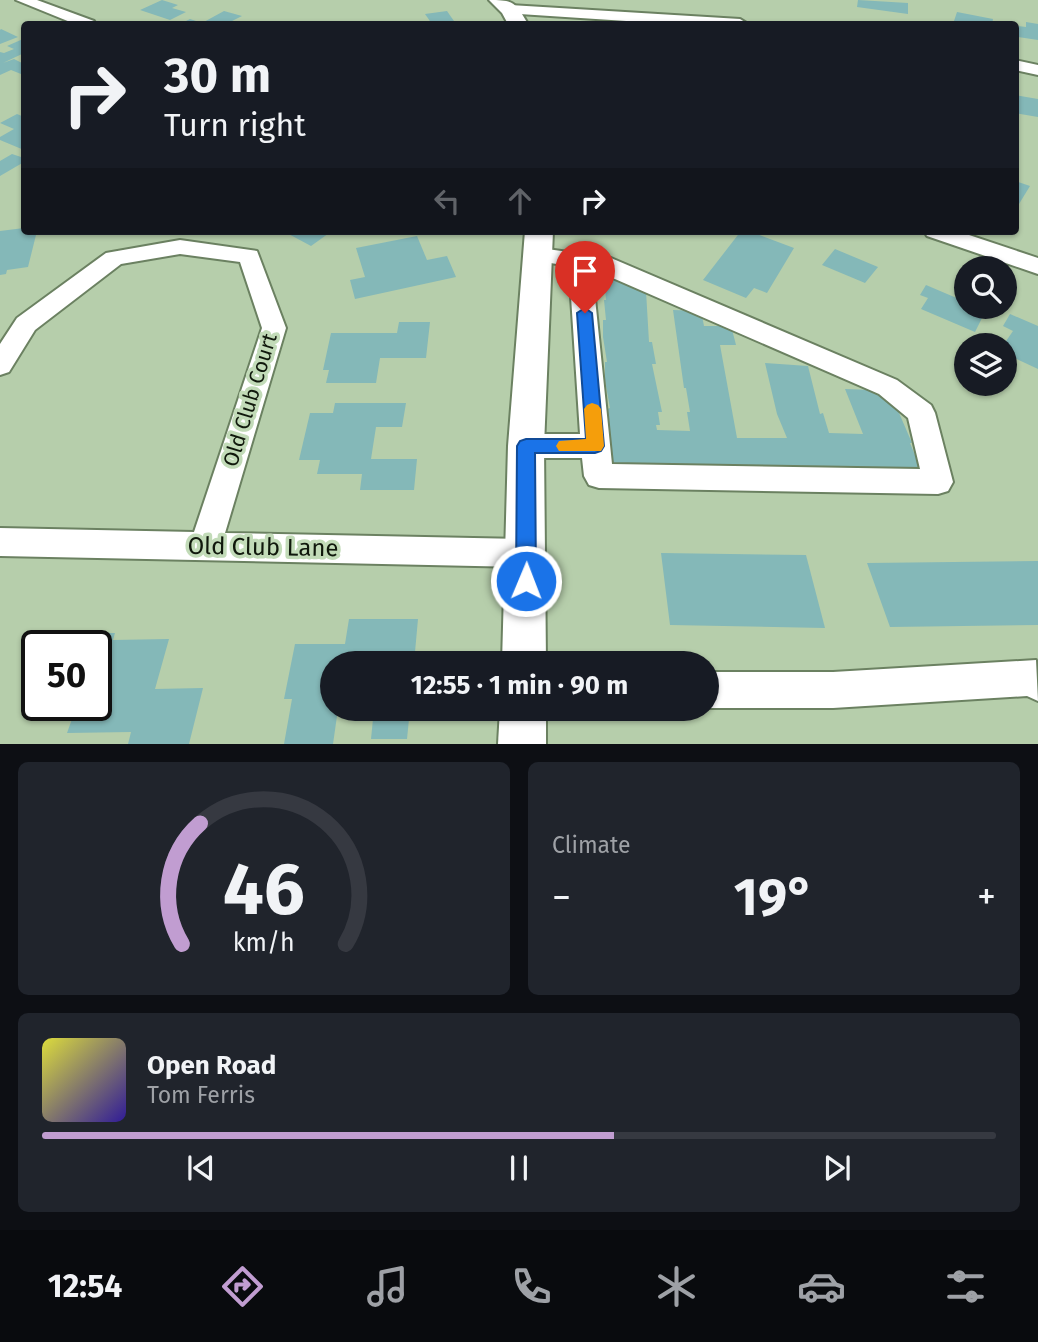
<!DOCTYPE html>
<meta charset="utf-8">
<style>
body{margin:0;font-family:"Fira Sans",sans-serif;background:#20242c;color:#f1f3f6;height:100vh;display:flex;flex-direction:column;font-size:26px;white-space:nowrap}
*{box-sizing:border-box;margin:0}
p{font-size:23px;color:#9ea1a6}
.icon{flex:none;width:38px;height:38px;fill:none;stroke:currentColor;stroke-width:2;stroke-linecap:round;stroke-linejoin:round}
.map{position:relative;height:744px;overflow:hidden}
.details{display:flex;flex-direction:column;gap:18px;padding:18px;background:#0d0f14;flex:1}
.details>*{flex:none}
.guide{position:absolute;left:21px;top:21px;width:998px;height:214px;border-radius:7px;box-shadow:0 2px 5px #0004;background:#171b24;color:#f1f3f6;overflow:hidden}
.controls{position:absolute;left:954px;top:256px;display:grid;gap:14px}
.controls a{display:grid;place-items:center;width:63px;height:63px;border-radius:50%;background:#171b24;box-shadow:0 2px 5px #0004;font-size:35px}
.speed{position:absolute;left:21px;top:630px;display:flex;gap:14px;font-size:35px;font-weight:700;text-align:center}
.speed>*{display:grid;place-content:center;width:91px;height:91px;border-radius:50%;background:#171b24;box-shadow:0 2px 5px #0004;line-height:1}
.speed .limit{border:4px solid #111;border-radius:10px;background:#fff;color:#111}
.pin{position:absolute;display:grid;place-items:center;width:60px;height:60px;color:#fff;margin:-72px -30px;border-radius:50% 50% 50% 0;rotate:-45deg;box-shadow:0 0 7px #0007}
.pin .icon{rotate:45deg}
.me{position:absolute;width:77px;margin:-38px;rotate:1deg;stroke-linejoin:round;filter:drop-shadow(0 0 5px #0008)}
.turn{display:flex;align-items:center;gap:24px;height:147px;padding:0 28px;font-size:32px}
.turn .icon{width:91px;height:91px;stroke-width:2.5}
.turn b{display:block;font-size:49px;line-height:60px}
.lanes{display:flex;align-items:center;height:66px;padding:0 28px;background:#0003;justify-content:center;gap:35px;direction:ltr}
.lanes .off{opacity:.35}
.big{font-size:52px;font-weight:700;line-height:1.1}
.details .card{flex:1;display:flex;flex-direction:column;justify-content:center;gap:10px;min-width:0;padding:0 24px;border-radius:10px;background:#20242c}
.details .dial{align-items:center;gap:0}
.dial svg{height:182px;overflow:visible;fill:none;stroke:#363941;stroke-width:7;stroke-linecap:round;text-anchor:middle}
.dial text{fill:#f1f3f6;stroke:none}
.song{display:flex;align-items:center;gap:21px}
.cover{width:84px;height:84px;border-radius:10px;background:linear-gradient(135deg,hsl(60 70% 55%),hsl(250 70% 35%))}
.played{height:7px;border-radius:4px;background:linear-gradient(90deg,#c19dd1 60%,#363941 60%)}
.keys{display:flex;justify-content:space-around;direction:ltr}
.heat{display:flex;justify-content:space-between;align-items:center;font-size:38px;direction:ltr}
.details .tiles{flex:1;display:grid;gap:18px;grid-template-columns:1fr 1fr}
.card:last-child{grid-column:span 2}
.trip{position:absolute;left:320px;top:651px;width:399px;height:70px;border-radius:35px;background:#171b24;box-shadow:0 2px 5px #0004;font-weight:700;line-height:70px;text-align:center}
.tabs{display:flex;height:112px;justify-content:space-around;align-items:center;background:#090b0e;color:#9ea1a6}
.tabs .icon{width:49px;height:49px}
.tabs .on{color:#c19dd1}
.tabs b{font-size:32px;color:#f1f3f6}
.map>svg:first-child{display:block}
</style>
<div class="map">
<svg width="1038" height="744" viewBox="0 0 1038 744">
<rect width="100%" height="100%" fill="#b6ceab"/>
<g fill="#84b8b8">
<path d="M162 0 178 5 172 8 186 12 170 20 140 10Z"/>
<path d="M858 0 908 3V14L857 7Z"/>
<path d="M224 11 242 16 226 24H180L190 19 202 23Z"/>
<path d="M447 11 456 24H432L425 14Z"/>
<path d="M957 12 993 19 992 24H953Z"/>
<path d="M1026 22 1038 24V40L1018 37V26L1026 27Z"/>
<path d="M0 30 1 29 18 37 0 44Z"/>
<path d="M23 39 24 53 3 63 14 59 24 64V73L21 74 11 70 0 75V52L4 53 14 49 7 46Z"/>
<path d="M1015 95 1038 99V117L1015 113Z"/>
<path d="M17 114 24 117V150L0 140V137L14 129 0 123Z"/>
<path d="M12 154 24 158V162L0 176V161Z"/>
<path d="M1015 181 1030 186 1019 204 1015 202Z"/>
<path d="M24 228V231H37L28 267 7 270 6 274 0 275V231Z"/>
<path d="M283 231H332L311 246Z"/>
<path d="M741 231H749L794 248 767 293 754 288 746 298 703 280Z"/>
<path d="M417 236 427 260 447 256 456 277 355 299 350 280 365 277 356 248Z"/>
<path d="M835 249 878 267 865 283 822 265Z"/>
<path d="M604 275 642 286 643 292 646 291 649 342H652L656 364H652L662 412H658L660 425H656L657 430 690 431 687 412H690L686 388H684L673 310 701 311 704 326H731L735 341 736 345H720L737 438H787L777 414 765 363 808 366 820 414 823 413 829 433 863 434 845 389 872 390 893 399 912 443H910L922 472 614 468 608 430 607 409 610 408 605 381V362H607L603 337V320H606L604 300H606Z"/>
<path d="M926 285 966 302V306L986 310 975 332 921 309 928 298 920 295Z"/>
<path d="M1010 314 1038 326V369L1004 353V344L1013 331 1003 326Z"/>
<path d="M399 322H430L426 358H380L376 383H326L329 370H323L331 333H397Z"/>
<path d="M335 403H406L402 427H376L371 459H417L414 490H360L362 474H317L320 460H299L310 413H333Z"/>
<path d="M661 553 806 555 825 628 670 625Z"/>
<path d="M1038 561V625L890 627 867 563Z"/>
<path d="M349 619H418L414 663H332V709H338L333 744H284L292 699H284L295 644H345Z"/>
<path d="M80 633H115L113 640 169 639 155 689 203 688 189 744H128L131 732 67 733 77 705H96V646H76Z"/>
<path d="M37 678V706H26Z"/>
<path d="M374 709H410L407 739H371Z"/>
</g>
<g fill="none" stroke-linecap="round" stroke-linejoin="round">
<g stroke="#6b8161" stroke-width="4">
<g id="minor">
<path d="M16 0H37L94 21 96 24H75Z"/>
<path d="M510 5 740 19 748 24H672L505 13 502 10Z"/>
<path d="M1015 60 1038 65V75L1015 70Z"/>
<path d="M924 231H957L1038 258V274L927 236Z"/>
<path d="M180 240 257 251 286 328 225 533 527 539 538 543 543 553 538 563 527 567 0 556V528L194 532 262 328 240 262 180 254 121 264 35 330 9 372 0 375V344L17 318 106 253Z"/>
<path d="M540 248 611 258 897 380 931 405 935 413 953 482 948 491 938 494 599 488 589 485 584 476 582 458H526L516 454 512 446 516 438 526 434H580L569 266 532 260 529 255 532 250ZM592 269 879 394 908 418 920 469 612 464Z"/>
<path d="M1036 660 1038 701 1027 696 833 708H707V672H833Z"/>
</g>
</g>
<g stroke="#6b8161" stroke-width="4">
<g id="major">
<path d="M489 0C514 0 515 2 528 24H508L502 13Z"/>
<path d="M525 231H553L544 446 546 663H502L508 446Z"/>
<path d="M500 709H546V744H498Z"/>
</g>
</g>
<use href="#minor" fill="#fff" fill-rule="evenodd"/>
<use href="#major" fill="#fff" fill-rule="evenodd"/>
</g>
<path fill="#1a73e8" stroke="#114b97" stroke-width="2" d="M585 308 592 313 604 446 601 451 595 453H535L536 581 533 587 526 590 519 587 516 581 517 446 520 441 526 439H586L577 313Z"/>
<path fill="#f59e0b" d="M592 403 598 405 601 409 604 446 601 451H559L556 446 559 441 586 439 584 409 587 405Z"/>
<g text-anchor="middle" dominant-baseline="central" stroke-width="7" stroke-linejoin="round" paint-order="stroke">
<g font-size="21" fill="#10180c" stroke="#c2dbb8">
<text transform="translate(250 400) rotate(-73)">Old Club Court</text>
</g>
<g font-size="24" fill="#10180c" stroke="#c2dbb8">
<text transform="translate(263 547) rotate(1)">Old Club Lane</text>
</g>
</g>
</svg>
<div class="controls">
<a><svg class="icon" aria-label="search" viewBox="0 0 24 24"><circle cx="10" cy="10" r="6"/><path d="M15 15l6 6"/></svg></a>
<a><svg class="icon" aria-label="layers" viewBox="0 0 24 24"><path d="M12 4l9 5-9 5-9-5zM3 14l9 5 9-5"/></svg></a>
</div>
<div class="speed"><div class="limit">50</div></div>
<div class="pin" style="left:585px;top:313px;background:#d93025"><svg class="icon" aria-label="arrive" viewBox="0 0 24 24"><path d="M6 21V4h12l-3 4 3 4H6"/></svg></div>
<svg class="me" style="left:526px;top:581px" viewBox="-20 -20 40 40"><circle r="17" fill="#1a73e8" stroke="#fff" stroke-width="3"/><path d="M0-11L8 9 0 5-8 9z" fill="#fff"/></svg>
<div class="trip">12:55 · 1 min · 90 m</div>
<div class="guide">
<div class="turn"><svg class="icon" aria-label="right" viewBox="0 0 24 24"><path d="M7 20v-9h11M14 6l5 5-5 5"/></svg><div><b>30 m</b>Turn right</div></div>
<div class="lanes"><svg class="icon off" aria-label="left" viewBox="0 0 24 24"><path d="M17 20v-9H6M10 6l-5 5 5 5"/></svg><svg class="icon off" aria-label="ahead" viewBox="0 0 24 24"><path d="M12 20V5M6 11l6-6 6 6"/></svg><svg class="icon" aria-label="right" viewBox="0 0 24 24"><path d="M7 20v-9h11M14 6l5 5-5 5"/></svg></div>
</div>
</div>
<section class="details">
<div class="tiles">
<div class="card dial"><svg viewBox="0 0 100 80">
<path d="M14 69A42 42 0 1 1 86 69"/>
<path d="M14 69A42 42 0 0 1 22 16" stroke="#c19dd1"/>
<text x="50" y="56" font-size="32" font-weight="700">46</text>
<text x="50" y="72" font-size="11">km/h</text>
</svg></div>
<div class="card"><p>Climate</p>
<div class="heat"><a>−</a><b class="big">19°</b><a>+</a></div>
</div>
<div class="card">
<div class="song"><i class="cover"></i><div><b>Open Road</b><p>Tom Ferris</p></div></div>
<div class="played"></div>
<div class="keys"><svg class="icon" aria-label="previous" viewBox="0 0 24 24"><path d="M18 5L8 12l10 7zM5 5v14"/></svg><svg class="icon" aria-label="pause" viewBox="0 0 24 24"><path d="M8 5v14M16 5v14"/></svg><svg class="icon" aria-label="next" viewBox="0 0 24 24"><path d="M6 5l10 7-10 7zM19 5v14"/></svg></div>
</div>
</div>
</section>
<nav class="tabs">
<b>12:54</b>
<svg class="icon on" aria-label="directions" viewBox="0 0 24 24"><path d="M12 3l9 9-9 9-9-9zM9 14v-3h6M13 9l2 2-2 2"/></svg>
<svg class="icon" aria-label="music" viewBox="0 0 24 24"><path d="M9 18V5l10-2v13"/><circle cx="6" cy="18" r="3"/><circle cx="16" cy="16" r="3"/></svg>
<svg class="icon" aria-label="phone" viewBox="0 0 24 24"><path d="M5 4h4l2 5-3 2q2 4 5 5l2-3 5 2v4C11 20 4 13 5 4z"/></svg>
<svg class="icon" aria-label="climate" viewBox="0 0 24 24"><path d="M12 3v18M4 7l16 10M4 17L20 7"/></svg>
<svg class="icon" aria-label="car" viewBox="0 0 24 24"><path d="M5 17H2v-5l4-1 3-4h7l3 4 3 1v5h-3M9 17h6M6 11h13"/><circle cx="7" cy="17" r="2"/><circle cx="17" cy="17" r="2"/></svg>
<svg class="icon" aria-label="filters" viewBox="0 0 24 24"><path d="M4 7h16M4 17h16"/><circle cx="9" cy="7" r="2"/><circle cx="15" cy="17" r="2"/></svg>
</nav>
